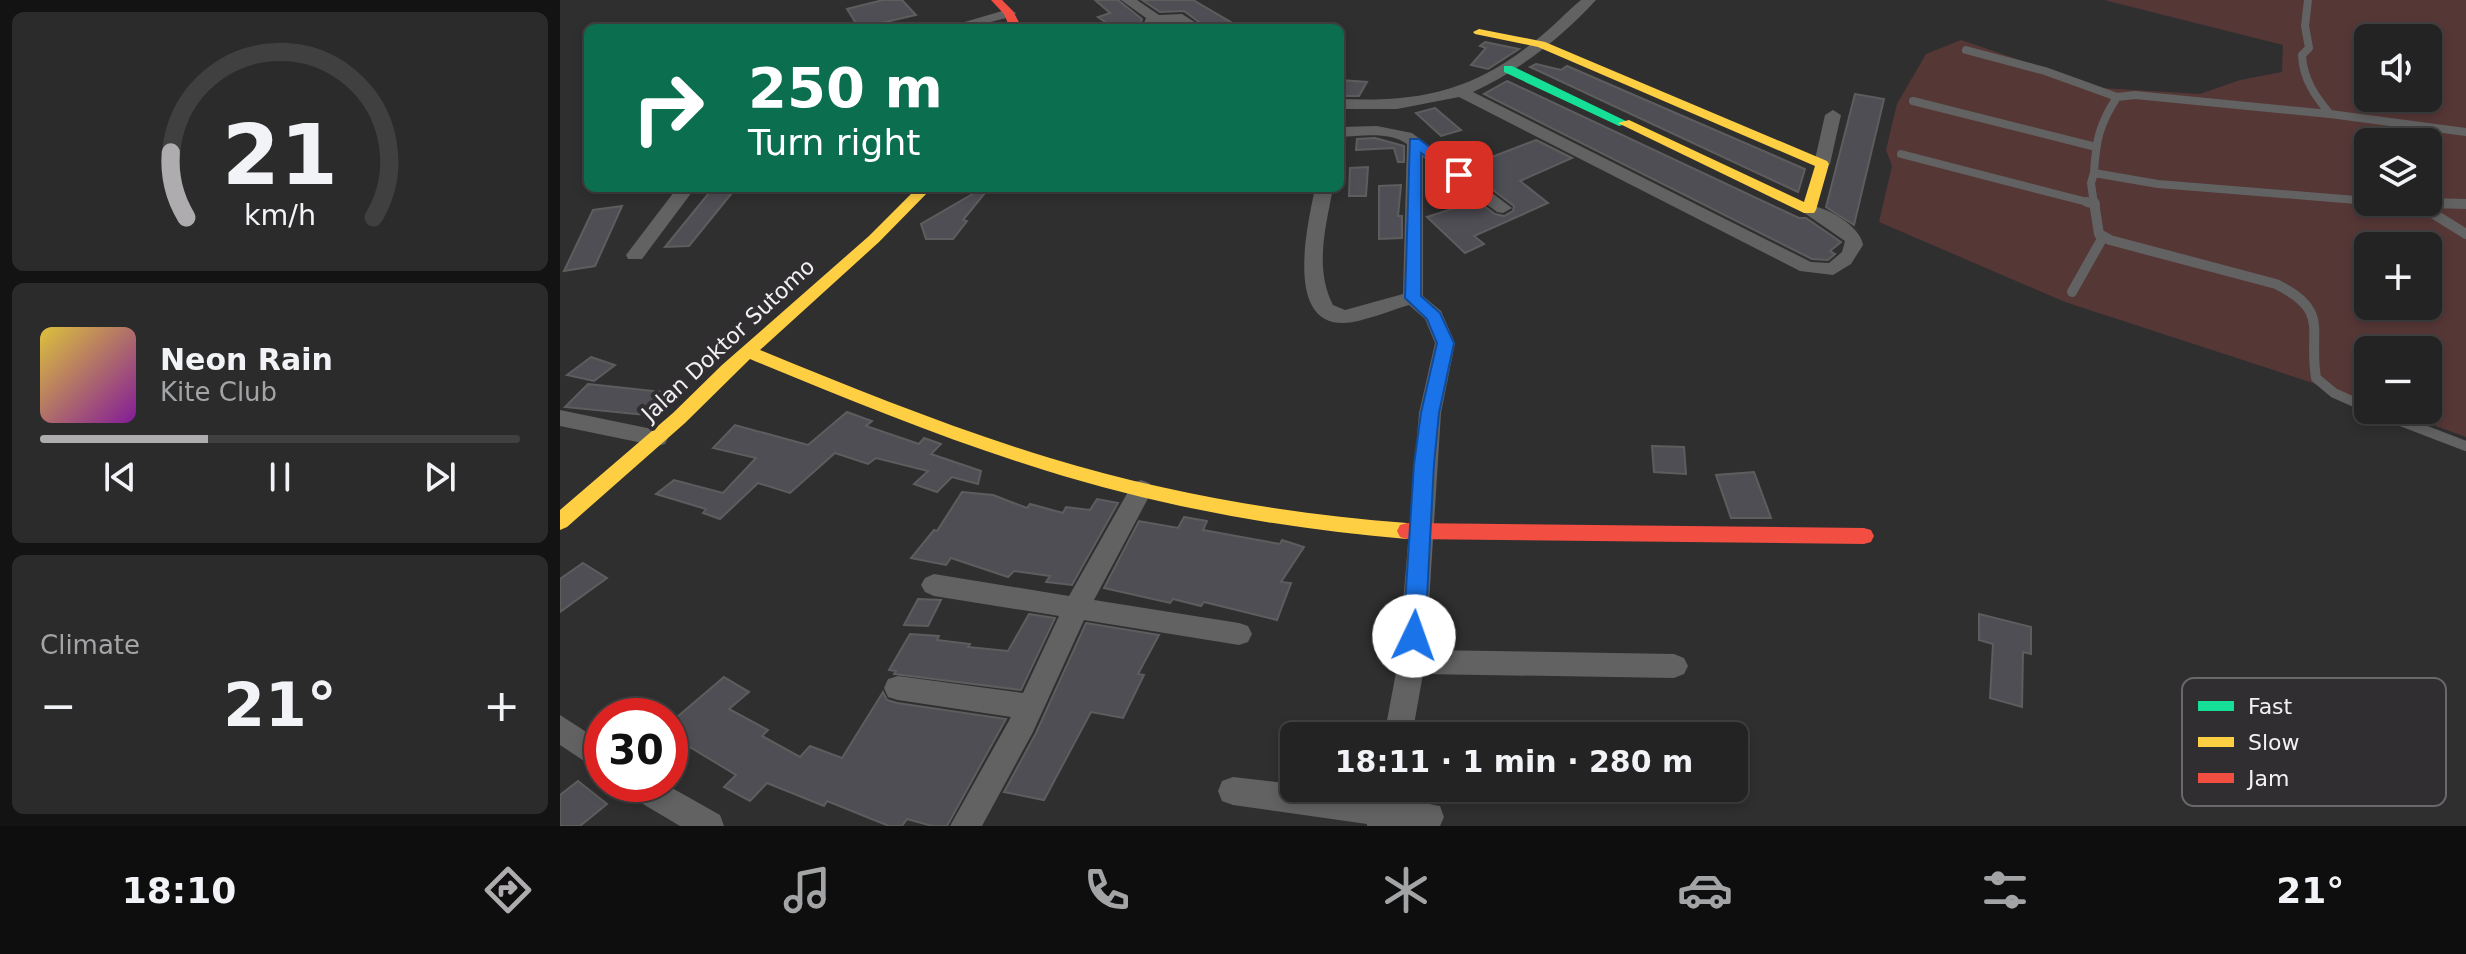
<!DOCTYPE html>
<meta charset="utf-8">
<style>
body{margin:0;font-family:"DejaVu Sans",sans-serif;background:#2c2b2c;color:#f1f3f6;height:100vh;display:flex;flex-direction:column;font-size:30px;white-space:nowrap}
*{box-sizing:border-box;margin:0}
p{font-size:26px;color:#a3a4a6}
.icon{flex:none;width:44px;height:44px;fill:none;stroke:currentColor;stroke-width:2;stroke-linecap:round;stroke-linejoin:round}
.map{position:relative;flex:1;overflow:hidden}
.drawer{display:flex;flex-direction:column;gap:12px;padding:12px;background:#141314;width:560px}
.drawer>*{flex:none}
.guide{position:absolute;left:24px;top:24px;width:760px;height:168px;border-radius:12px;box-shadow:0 4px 12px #0003,0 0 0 2px #414041;background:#0b6e4f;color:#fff;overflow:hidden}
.buttons{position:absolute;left:1794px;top:24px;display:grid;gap:16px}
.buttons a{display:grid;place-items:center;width:88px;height:88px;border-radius:12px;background:#242324;box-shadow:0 4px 12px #0003,0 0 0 2px #414041;font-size:40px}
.speed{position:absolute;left:24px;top:698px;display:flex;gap:16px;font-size:40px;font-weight:700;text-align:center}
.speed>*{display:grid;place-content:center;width:104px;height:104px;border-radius:50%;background:#242324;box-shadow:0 4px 12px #0003,0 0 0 2px #414041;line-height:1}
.speed .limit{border:12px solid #d22;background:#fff;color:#111}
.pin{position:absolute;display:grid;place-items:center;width:68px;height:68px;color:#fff;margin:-34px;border-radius:16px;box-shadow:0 4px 12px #0006}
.me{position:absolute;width:88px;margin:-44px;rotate:3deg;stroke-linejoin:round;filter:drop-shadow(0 0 6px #0008)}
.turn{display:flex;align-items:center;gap:28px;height:168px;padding:0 32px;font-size:36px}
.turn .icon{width:104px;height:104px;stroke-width:2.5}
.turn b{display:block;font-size:56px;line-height:68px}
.big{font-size:60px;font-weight:800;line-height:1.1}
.drawer .tile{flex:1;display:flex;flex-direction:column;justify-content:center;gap:12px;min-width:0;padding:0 28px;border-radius:12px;background:#2c2b2c}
.drawer .dial{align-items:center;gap:0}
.dial svg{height:208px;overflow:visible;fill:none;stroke:#414041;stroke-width:7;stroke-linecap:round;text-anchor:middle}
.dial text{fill:#f1f3f6;stroke:none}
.song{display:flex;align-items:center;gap:24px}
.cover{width:96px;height:96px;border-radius:12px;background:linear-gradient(135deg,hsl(50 70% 55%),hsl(290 70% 35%))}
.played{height:8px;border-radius:4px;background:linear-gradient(90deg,#aeacae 35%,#414041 35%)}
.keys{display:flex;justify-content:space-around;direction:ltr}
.heat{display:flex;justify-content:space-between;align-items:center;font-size:44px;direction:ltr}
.trip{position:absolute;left:720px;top:722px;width:468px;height:80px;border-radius:12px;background:#242324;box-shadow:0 4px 12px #0003,0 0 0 2px #414041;font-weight:800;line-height:80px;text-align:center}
.dock{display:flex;height:128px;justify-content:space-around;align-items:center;background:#0e0e0e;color:#a3a4a6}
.dock .icon{width:56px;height:56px}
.dock .selected{color:#aeacae}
.dock b{font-size:36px;color:#f1f3f6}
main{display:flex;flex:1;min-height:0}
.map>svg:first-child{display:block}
</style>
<main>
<section class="drawer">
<div class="tile dial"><svg viewBox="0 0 100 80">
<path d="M14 69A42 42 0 1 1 86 69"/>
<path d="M14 69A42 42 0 0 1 8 44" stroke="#aeacae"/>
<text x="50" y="56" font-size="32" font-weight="700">21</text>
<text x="50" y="72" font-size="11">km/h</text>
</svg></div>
<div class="tile">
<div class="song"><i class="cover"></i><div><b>Neon Rain</b><p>Kite Club</p></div></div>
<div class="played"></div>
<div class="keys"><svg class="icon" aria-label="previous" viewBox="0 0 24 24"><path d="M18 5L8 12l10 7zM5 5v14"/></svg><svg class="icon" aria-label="pause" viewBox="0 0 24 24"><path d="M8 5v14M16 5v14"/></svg><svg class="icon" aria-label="next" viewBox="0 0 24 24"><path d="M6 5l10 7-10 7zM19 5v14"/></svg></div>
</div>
<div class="tile"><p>Climate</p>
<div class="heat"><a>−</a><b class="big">21°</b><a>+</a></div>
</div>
</section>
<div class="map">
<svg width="1906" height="826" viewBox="0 0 1906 826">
<rect width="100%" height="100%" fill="#302f30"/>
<path fill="#553736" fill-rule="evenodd" d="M1544 0H1906V437L1832 410H1868V350H1808V401L1505 302 1319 222 1332 166 1326 150 1337 104 1366 54 1401 40 1542 88 1640 94 1680 80 1722 72 1723 45ZM1808 38H1868V98H1808ZM1808 142H1868V202H1808ZM1808 246H1868V306H1808Z"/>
<g fill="#4f4e55" stroke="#5d5d5e" stroke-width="2">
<path d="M323 0H342L356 15 299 28 287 9Z"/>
<path d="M535 0H558L582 19 579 28H554L538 17 550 13Z"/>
<path d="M582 0H633L681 28H647L624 11 600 12Z"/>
<path d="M925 42 959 49 928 69 911 65 926 48 920 46Z"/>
<path d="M976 64 1001 70 1007 66 1245 169 1238 192 970 67Z"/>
<path d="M780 80 807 82 799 96H780Z"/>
<path d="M947 81 1239 218H1246L1281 242 1270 251 1275 254 1268 260 1252 259 924 94Z"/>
<path d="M1295 94 1324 99 1294 225 1266 207Z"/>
<path d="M875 108 901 130 881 136 856 113Z"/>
<path d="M815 138 844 146V162H838L834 148 796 150 797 139Z"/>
<path d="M976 140 1012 158 960 181 988 203 914 236 924 244 905 253 867 217 901 206 879 188 893 183 935 214 944 216 953 211 954 206 913 175 923 172 913 164Z"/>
<path d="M808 167 806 196H789L790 168Z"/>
<path d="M841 185 838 216H842V238L819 239V186Z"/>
<path d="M153 188H176L129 246 105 247Z"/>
<path d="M423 188H429L403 220 407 221 393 239H366L361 224Z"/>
<path d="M62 206 35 266 4 271 33 210Z"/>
<path d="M31 357 55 365 34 381 7 375Z"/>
<path d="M28 384 121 394 96 416 5 407Z"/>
<path d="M287 412 312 421 306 426 359 444 364 438 381 444 371 454 421 471 418 484 392 477 377 492 354 484 368 471 316 458 308 464 275 453 230 493 198 483 160 519 143 513 146 509 96 494 114 480 163 493 196 458 153 448 175 425 248 445Z"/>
<path d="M1092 446 1124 447 1126 474 1094 472Z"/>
<path d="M1194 472 1211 518H1171L1156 475Z"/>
<path d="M402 492 433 495 467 508 470 504 503 513 506 507 530 510 537 499 558 503 512 585 486 582 490 576 454 571 448 577 391 558 386 565 351 558 374 530 377 531Z"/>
<path d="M624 517 647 521 643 530 720 544 722 540 744 547 721 582 731 583 717 620 644 602 641 606 613 599 610 603 544 588 579 521 618 528Z"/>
<path d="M23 563 47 578 0 612V579Z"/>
<path d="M358 599 381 600 368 626 344 625Z"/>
<path d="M469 614 495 618 461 690 334 674 336 671 329 670 350 634 379 636 377 640 410 644 408 647 448 651Z"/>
<path d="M1419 614 1471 627V654L1463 652 1462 707 1430 698 1433 644 1419 640Z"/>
<path d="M526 623 599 635 578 674 584 675 563 718 531 712 484 800 444 792 476 733Z"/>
<path d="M164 677 189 692 169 709 208 730 202 736 240 757 250 746 282 758 323 692 327 700 337 703 446 719 387 826H372L347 819 342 826H329L267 801 264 806 207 783 190 801 164 787 176 775 110 735V723Z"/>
<path d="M18 781 47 804 20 826H0V795Z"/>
</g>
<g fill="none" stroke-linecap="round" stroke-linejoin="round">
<g stroke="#626262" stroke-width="8">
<path d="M1748 0 1745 26 1749 48 1742 55C1743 79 1755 96 1770 114L1906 132"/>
<path d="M1406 50 1485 71 1557 97"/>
<path d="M1353 101 1536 147"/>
<path d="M1770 114 1575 95 1557 97C1539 125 1536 140 1534 173L1598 184 1808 201"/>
<path d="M1341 154 1535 204"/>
<path d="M1534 173 1531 183 1534 204"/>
<path d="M1838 202 1905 204"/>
</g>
<g stroke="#626262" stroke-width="10">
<path d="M1527 202 1535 204"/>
<path d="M1534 202 1539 234 1550 240 1716 284C1771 311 1748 329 1756 378L1774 393 1808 408"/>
<path d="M1838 202 1906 204"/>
<path d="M1856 203 1906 234"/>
<path d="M1512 292 1543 237"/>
<path d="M1812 410 1906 446"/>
</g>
<g fill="#626262" fill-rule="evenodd">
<path d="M561 0H577L599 15 622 14 644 28C627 28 615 21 598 24L596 28H582L586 18Z"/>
<path d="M1021 0H1036C1001 38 960 70 913 92L1251 262 1269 263 1282 252 1285 241 1240 210 1243 206C1261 202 1301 226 1303 245L1291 264 1273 275 1240 271 899 97 837 109H780V99C860 102 911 92 975 41 991 29 1005 13 1021 0Z"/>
<path d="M449 9 456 13 454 16 407 28H384Z"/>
<path d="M243 23 251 28H237Z"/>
<path d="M1273 110 1281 115 1270 164 1262 169 1254 164 1265 115Z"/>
<path d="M817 126 852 133 952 208 943 213 937 212 863 157V296L881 311 895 343 881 413 866 650 1114 654 1124 658 1128 666 1124 674 1114 678 863 674 852 736H824L838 662 859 413 875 343 865 319 849 305C831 310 801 323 783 323 723 323 749 220 755 188H773C766 226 754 268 773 305L785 310 843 294 847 144C830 131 800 136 780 137V127Z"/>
<path d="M117 188H135L82 259H68L66 255Z"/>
<path d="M0 410 97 430 105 432 108 438 105 444 97 446 0 426Z"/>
<path d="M581 480 589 483 593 489 534 600 679 623 688 626 692 634 688 642 679 645 524 620 473 732 422 826H390L451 717 338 700 328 697 324 688 328 679 338 676 463 693 499 616 374 596 365 592 361 585 365 578 374 574 509 596 573 483Z"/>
<path d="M0 715 42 742V773L0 745Z"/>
<path d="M673 777 734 784V788L813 795 814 788H844L842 799 880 806 884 817 880 826H807V824L673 805 662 801 658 791 662 781Z"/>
<path d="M62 784H105L160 815 164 826H120L66 794Z"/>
</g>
<path fill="#16e098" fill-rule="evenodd" d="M944 66H952L1070 123 1059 126 944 72Z"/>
<g fill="#ffcf43" fill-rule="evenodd">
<path d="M919 29 985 42 1267 161 1269 164 1256 210 1254 213H1244L1058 123 1069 120 1244 202 1255 166 978 47 915 34 913 32Z"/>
<path d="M357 188H372L319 242 200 350C295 389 391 428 490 458 606 493 726 514 847 523L854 525 857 531 854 537 847 539C724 529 603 507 484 470 384 439 287 399 190 359L125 423 7 527 0 530V510L113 413 162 365 309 236Z"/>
</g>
<g fill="#f24e42" fill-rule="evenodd">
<path d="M431 0H442L453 11 462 28H450L444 14Z"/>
<path d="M847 523 1304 528 1311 530 1314 536 1311 542 1304 544 847 539 840 537 837 531 840 525Z"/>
</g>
</g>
<path fill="#1a73e8" stroke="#114b97" stroke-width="2" d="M850 139H859L906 175 894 178 861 153V296L880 313 894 343 879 413 874 464 865 636 862 643 854 645 846 643 843 636 854 464 861 413 877 343 867 319 845 298Z"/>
<g text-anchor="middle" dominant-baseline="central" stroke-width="8" stroke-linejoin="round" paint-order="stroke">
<g font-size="22" fill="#f2f0f2" stroke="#302e31">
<text transform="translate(168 340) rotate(-43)">Jalan Doktor Sutomo</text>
</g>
</g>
<rect x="1622" y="678" width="264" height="128" rx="12" fill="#302e31" stroke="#6a686b" stroke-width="2"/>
<rect x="1638" y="701" width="36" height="10" fill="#16e098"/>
<rect x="1638" y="737" width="36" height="10" fill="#ffcf43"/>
<rect x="1638" y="773" width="36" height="10" fill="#f24e42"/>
<g font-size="22" fill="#f2f0f2">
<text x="1688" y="714">Fast</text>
<text x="1688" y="750">Slow</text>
<text x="1688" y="786">Jam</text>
</g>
</svg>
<div class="buttons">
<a><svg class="icon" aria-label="sound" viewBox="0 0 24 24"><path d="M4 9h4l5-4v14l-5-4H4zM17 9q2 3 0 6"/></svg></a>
<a><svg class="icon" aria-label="layers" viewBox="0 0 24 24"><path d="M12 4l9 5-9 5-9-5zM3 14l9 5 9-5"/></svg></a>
<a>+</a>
<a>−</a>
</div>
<div class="speed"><div class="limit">30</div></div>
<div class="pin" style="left:899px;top:175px;background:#d93025"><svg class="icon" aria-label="arrive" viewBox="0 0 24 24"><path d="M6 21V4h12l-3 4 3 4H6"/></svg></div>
<svg class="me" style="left:854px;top:636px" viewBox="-20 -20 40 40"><circle r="19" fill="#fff"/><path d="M0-13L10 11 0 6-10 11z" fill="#1a73e8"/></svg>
<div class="trip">18:11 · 1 min · 280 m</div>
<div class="guide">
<div class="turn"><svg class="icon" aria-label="right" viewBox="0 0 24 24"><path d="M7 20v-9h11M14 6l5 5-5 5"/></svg><div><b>250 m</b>Turn right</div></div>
</div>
</div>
</main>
<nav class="dock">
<b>18:10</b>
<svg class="icon selected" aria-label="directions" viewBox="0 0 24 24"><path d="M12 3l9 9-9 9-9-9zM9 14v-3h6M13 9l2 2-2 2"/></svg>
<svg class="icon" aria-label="music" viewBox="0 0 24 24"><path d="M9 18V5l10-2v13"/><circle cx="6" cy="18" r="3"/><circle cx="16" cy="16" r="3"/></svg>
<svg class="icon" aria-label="phone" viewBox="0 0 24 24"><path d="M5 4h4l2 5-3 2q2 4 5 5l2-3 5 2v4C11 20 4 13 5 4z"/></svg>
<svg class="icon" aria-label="climate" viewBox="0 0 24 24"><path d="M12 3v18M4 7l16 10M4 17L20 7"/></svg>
<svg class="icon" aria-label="car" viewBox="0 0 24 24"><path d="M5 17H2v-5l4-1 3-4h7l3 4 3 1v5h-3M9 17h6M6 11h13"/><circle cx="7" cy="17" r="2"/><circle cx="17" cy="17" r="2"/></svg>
<svg class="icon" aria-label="filters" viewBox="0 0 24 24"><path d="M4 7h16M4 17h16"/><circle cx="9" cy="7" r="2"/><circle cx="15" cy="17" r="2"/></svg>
<b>21°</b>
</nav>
